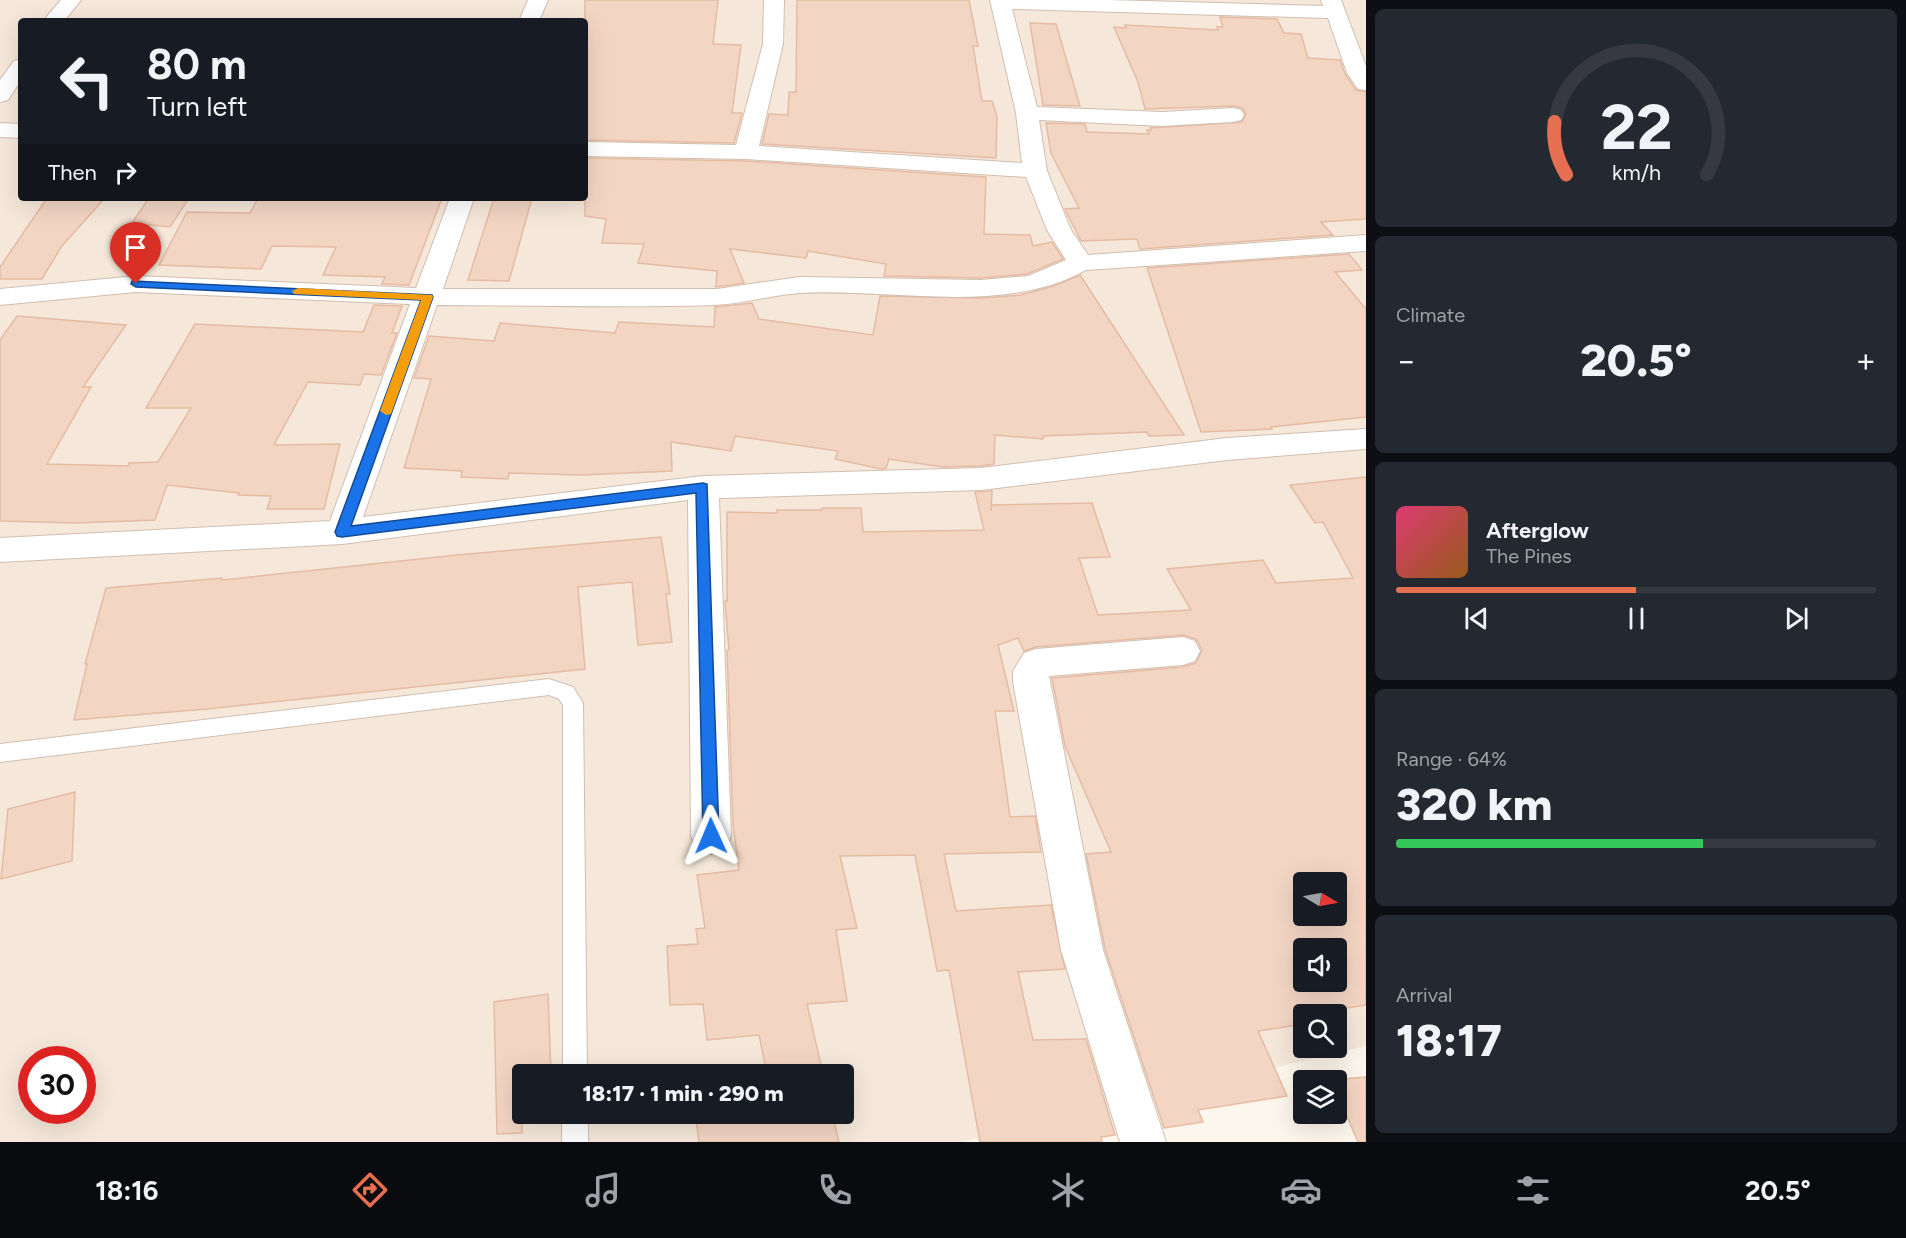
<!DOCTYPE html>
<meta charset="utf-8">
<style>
body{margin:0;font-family:Figtree,sans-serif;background:#242831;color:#f1f3f6;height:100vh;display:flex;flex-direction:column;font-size:22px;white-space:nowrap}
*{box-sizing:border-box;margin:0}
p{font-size:20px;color:#9ea1a6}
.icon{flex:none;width:33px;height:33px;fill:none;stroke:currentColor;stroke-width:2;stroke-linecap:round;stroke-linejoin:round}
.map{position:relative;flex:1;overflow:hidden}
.details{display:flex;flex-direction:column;gap:9px;padding:9px;background:#0d0f14;width:540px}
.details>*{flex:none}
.banner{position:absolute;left:18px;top:18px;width:570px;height:183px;border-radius:6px;box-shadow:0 6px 24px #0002;background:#171b24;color:#f1f3f6;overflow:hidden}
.needle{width:39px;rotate:100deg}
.tools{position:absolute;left:1293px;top:872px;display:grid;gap:12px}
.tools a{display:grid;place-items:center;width:54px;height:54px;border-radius:6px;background:#171b24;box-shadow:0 6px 24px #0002;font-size:30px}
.speed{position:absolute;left:18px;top:1046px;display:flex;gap:12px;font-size:30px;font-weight:700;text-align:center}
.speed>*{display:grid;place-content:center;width:78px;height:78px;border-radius:50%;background:#171b24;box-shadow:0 6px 24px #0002;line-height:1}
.speed .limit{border:9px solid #d22;background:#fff;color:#111}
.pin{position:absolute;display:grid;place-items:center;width:51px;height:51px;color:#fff;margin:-62px -26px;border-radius:50% 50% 50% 0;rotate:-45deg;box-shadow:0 0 6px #0007}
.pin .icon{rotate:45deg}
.me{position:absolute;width:66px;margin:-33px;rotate:359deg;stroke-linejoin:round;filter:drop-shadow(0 0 4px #0008)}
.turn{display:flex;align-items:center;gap:21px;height:126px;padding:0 30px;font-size:27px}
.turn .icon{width:78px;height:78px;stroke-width:2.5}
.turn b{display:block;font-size:42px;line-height:51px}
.then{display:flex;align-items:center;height:57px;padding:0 30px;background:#0003;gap:12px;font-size:22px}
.big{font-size:45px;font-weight:800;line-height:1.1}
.details .tile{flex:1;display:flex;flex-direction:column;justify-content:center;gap:9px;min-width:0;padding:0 21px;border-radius:9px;background:#242831}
.details .dial{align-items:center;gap:0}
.dial svg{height:156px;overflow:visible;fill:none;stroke:#363941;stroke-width:7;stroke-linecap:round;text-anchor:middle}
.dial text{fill:#f1f3f6;stroke:none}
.song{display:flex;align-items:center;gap:18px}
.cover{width:72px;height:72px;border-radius:9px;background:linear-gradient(135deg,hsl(340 70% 55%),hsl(30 70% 35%))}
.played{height:6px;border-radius:3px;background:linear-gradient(90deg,#e76f51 50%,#363941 50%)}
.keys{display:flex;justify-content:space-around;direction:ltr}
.heat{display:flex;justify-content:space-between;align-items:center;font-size:33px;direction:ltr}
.charge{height:9px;border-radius:4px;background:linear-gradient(90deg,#34c759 64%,#363941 0)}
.trip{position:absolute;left:512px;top:1064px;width:342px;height:60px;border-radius:6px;background:#171b24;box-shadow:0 6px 24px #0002;font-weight:800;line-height:60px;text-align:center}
.tabs{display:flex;height:96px;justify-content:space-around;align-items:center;background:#090b0e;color:#9ea1a6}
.tabs .icon{width:42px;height:42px}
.tabs .current{color:#e76f51}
.tabs b{font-size:27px;color:#f1f3f6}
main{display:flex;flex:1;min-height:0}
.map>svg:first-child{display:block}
</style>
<main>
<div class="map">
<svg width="1366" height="1142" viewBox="0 0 1366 1142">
<rect width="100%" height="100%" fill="#fdf6ec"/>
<path fill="#f5e8da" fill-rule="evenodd" d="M0 0H1366V1046L961 1142H0ZM21 21H585V198H21ZM1304 882H1336V915H1304ZM1304 948H1336V981H1304ZM1304 1014H1336V1047H1304ZM32 1059H82V1110H32ZM522 1074H843V1113H522Z"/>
<g fill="#f3d5c3" stroke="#e6bba3" stroke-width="1.5" fill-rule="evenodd">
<path d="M585 0H718L713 44 741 45 732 113H742L734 143 585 140Z"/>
<path d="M797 0H969L978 46H973L982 101H992L997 116 996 158 762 144 769 114 788 115 789 92H796Z"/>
<path d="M1220 17 1277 19 1284 33 1301 34 1308 58 1340 60 1345 74 1356 90 1366 92V219L1321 222 1333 235 1140 249 1137 239 1081 241 1065 209 1079 208 1051 153 1046 123 1085 124 1087 132 1149 134 1147 130H1151L1150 128 1242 122 1246 114 1242 108 1234 106 1145 109 1138 82 1114 27 1126 28 1125 25 1218 30 1217 27H1223Z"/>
<path d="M1030 23 1056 24 1080 106 1043 105Z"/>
<path d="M585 158 746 161 986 177 984 234 1030 235 1033 246 1052 242 1063 259 1027 274 981 278 884 276 886 264 808 251 806 258 730 249 744 283 716 287 717 271 638 263 644 244 602 243 606 219 585 216Z"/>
<path d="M47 198H105L61 247 42 279H0V267Z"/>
<path d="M149 198H189L170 227 132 223Z"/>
<path d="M258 198H442L409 285 382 284 385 277 323 275 336 247 272 246 261 269 159 265 187 212 250 213Z"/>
<path d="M494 198H532L509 281 468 280Z"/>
<path d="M1349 254 1362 270 1335 272 1366 309V417L1271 427 1272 429 1201 432 1147 268Z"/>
<path d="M1080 275 1184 435 1149 436 1147 432 1043 436V439L995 435 994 464 981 466 943 467 889 459 886 468 881 469 835 459 838 451 735 436 731 451 671 442 672 471 582 475 509 473 508 479 461 477 462 471 404 468 431 379 414 378 429 336 494 341 500 323 615 333 619 322 714 327 715 307 752 303 759 319 873 335 880 296 983 298 1020 295 1054 286Z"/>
<path d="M374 305 402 306 392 333H397L381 375 364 374 360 385 308 382 274 445 340 444 324 509H267L271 496 238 495 239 493 167 485 155 520 76 523 0 521V340L17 316 126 325 83 387H91L47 464 128 466 129 463 158 462 191 408H146L195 324 363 332Z"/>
<path d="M1366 477V1005L1328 1011 1329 1014H1304V1024L1258 1031 1287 1096 1198 1110 1203 1122 1164 1128 1105 949 1086 854 1111 852 1065 746 1052 678 1183 667 1196 663 1202 650 1196 639 1184 635 1036 647 1024 651 1018 638 998 645 1014 711H995L1010 817 1035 816 1041 852 944 854 956 911 1051 905 1065 969 1018 972 1033 1040 1086 1039 1115 1135 1101 1137 1102 1142H980L949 970 937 971 915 855 840 856 857 928 836 930 847 1001 807 1004 823 1074H767L759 1035 707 1040 703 1004 670 1005 667 946 698 944 696 929 705 928 697 875 739 870 733 824 727 650H729L725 601H727V512L777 513V510H822V508H861L863 532 984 530 975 492 992 491 991 511 992 505 1092 503 1110 557 1079 558 1098 615 1191 610 1167 569 1263 560 1276 583 1353 578 1323 522 1315 523 1290 485ZM1304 882H1336V915H1304ZM1304 948H1336V981H1304Z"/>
<path d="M661 537 670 594H666L672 642 638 645 632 582 578 587 585 669 207 709 74 720 87 664H85L106 588 222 578V580L457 555Z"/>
<path d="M75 792 72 861 1 879 8 809Z"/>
<path d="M548 994 551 1074H522V1133L497 1134 494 1002Z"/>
<path d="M1366 1077V1142H1358L1336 1091V1080H1332Z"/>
<path d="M695 1113H832L839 1142H699Z"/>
</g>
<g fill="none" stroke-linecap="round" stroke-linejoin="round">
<g stroke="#d1beb0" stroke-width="2">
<g id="service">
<path d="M549 679 573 687 583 703 587 1074H563V705L559 699 549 695 0 762V744Z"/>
<rect x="562" y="1113" width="26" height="29"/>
</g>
</g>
<g stroke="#d1beb0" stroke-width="2">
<g id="minor">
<path d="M61 0H81L64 21H43Z"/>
<path d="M528 0H548L539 21H519Z"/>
<path d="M764 0H784L783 44 759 146 1022 163 1016 113 990 0H1108L1323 6 1321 0H1341L1366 66V90L1358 89 1347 73 1328 18 1012 9 1037 107 1162 112 1233 108 1241 110 1244 115 1241 120 1233 122 1162 126 1039 120 1047 171 1071 230 1088 255 1366 235V251L1086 270C1004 316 890 288 800 293 771 295 743 304 714 305 622 308 529 305 437 305L363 517 703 476 981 468 1227 438 1366 429V449L1227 460 981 490 719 498 731 836 725 849 711 854 697 849 691 836 688 500 342 544 0 562V538L330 521 410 304 136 292 0 305V289L136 276 416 288 450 198H474L443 289H717L799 277 981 280 1028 276 1066 260 1047 230 1026 177 746 159 585 156V142L736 145 763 44Z"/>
<path d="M21 59V80L8 100 0 102V80L14 61Z"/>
<path d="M0 123 21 124V138L0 137Z"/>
<path d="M1183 637 1195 641 1200 651 1195 661 1183 665 1049 676 1103 950 1166 1142H1120L1061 950 1013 682V671L1024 653 1036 649Z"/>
</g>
</g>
<use href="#service" fill="#fff" fill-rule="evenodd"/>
<use href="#minor" fill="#fff" fill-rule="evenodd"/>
</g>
<path fill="#1a73e8" stroke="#114b97" stroke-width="1.5" d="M132 281 432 295 433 297 351 526 703 483 707 484 719 836 717 841 711 843 705 841 703 836 696 493 342 537 337 536 335 532 421 300 136 287 131 284Z"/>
<path fill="#f59e0b" d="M298 288 432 295 433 297 391 414 386 415 380 411 421 300 294 294 292 291Z"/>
</svg>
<div class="tools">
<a><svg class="needle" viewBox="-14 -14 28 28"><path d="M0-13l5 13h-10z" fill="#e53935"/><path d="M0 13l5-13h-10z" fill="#9ea1a6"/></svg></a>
<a><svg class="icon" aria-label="sound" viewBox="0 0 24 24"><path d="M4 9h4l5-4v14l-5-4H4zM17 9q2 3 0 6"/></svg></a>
<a><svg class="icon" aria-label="search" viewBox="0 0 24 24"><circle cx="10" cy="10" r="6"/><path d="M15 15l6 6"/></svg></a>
<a><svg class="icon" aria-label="layers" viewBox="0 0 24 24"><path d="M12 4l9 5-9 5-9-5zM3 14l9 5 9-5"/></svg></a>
</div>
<div class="speed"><div class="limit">30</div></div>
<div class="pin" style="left:136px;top:284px;background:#d93025"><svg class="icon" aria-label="arrive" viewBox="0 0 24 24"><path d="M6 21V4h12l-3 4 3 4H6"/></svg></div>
<svg class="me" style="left:711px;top:836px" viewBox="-20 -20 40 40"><path d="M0-17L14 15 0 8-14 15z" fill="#1a73e8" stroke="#fff" stroke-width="4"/></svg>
<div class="trip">18:17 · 1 min · 290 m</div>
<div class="banner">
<div class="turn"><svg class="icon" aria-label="left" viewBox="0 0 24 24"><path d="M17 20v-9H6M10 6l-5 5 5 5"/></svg><div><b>80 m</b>Turn left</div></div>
<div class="then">Then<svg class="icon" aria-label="right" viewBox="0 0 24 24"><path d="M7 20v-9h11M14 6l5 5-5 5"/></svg></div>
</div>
</div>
<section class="details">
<div class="tile dial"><svg viewBox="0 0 100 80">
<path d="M14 69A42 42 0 1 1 86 69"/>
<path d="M14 69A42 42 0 0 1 8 42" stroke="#e76f51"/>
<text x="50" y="56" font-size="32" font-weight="700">22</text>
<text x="50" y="72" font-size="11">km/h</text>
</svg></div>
<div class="tile"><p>Climate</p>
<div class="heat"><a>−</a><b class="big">20.5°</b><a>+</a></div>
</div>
<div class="tile">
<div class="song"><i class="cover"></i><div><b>Afterglow</b><p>The Pines</p></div></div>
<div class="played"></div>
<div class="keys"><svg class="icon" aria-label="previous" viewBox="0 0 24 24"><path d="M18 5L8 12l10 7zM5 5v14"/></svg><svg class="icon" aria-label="pause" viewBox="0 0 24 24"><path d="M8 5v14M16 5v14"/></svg><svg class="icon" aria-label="next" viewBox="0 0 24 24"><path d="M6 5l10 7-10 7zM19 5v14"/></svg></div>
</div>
<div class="tile"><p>Range · 64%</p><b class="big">320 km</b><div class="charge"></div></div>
<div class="tile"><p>Arrival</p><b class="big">18:17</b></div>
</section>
</main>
<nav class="tabs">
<b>18:16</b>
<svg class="icon current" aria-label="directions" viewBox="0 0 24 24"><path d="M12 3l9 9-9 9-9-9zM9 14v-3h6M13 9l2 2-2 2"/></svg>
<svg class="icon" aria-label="music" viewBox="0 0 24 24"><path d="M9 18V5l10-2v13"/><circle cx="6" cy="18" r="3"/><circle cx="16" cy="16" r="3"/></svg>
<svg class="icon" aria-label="phone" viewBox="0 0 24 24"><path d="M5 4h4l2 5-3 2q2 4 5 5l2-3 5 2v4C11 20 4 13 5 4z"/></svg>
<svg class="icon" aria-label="climate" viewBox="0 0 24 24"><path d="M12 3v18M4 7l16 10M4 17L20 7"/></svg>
<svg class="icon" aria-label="car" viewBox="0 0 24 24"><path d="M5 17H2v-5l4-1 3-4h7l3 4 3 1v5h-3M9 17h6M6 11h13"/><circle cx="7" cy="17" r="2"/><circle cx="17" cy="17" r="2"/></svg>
<svg class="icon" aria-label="filters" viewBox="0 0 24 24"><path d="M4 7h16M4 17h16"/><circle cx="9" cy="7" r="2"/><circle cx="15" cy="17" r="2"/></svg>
<b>20.5°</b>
</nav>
